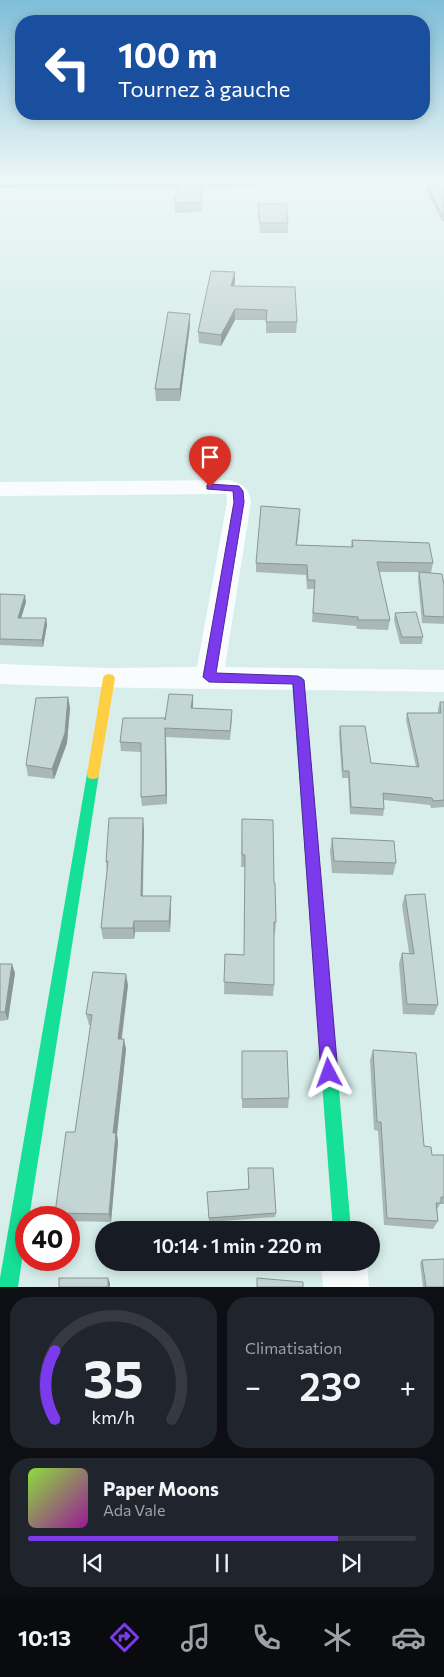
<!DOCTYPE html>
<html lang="fr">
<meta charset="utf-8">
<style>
body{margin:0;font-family:Commissioner,sans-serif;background:#20242c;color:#f1f3f6;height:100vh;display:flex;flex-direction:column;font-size:19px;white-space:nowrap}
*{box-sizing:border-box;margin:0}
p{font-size:16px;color:#9ea1a6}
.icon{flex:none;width:28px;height:28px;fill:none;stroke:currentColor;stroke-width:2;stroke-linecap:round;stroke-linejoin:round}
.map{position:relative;height:1287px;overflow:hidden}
.panel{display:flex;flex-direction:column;gap:10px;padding:10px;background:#0d0f14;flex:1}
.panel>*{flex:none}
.top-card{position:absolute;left:15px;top:15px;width:415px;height:105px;border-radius:20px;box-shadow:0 2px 12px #0003;background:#1a4fa0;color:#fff;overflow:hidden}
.speed{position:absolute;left:15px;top:1206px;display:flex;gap:10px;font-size:25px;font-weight:700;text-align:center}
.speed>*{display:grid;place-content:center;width:65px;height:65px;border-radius:50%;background:#171b24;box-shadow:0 2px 12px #0003;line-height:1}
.speed .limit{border:8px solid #d22;background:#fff;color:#111}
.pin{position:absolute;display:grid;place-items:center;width:42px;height:42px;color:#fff;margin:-51px -21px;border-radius:50% 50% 50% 0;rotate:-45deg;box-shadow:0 0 5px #0007}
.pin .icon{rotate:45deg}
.me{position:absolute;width:55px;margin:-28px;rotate:356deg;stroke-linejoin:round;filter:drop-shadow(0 0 4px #0008)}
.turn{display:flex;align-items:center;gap:18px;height:105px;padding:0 20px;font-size:22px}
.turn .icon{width:65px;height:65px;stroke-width:2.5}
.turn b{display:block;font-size:35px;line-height:42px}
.big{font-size:38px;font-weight:600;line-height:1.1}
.panel .card{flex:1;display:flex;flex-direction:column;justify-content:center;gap:8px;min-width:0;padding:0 18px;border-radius:20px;background:#20242c}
.panel .dial{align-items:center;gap:0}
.dial svg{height:130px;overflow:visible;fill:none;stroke:#363941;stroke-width:7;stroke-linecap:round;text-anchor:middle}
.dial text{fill:#f1f3f6;stroke:none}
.song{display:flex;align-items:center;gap:15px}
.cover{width:60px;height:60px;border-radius:8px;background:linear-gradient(135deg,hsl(90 70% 55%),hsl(300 70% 35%))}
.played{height:5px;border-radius:2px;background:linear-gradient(90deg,#7c3aed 80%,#363941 80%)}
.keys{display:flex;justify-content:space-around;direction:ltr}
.heat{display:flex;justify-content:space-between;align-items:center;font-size:28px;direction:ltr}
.panel .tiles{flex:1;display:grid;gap:10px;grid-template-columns:1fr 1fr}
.card:last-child{grid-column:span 2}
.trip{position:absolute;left:95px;top:1221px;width:285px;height:50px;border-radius:25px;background:#171b24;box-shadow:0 2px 12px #0003;font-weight:600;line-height:50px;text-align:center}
.menu{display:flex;height:80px;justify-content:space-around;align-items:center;background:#090b0e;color:#9ea1a6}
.menu .icon{width:35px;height:35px}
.menu .current{color:#7c3aed}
.menu b{font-size:22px;color:#f1f3f6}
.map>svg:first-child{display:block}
</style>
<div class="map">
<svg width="444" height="1287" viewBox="0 0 444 1287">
<rect width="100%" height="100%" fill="#d7eeeb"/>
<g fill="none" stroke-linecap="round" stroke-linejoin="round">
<g fill="#f9fcfc" fill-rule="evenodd">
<path d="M229 480C242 484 249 487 251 502L225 667 444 670V692C296 689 148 690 0 684V664L109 668 197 667 227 502 226 494 0 496V482Z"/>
<path d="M321 1262H367L369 1287H323Z"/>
</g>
<g fill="#16e098" fill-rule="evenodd">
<path d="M444 180V184L0 188V184Z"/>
<path d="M298 676 302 677 304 680 351 1230H333L292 680 294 677Z"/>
<path d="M93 769 98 770 99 774 29 1218H26V1233L18 1287H0V1278L87 774 88 770Z"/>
</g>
<path fill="#ffcf43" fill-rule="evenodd" d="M109 674 113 675 115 678 99 774 98 778 93 779 88 778 87 774 103 678 105 675Z"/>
</g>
<g fill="#a9b8b6">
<path d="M444 184V221H442L426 190 427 185Z"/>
<path d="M202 202V212L175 213V203Z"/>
<path d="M258 204 288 223V233H260L258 214Z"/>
<path d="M235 272V282L234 286 297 322 296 333H266V320H235L221 346 199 343 198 332Z"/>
<path d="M190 325 180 401H156L155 389Z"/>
<path d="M300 519 297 545 351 547 352 540 433 563 431 573 444 585V624L422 623 418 579 419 572H379L390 620 388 630 357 629 356 626 312 622 314 589H307L306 575 256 572V563Z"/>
<path d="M0 594 26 602 21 618H46L47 625 43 647 0 645Z"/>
<path d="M395 613 423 637 422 644H400L394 620Z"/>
<path d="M193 695V708L232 719 230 740 166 737 167 804 142 806 141 797V752L121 751 120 742 165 718Z"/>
<path d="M68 697 70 708 67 743 54 779 28 776 26 765Z"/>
<path d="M440 702H444V807L431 808 430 805 384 800V809L383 816 350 814 348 778H342L339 733 340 726 371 763 416 767 406 720 407 713H438V709Z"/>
<path d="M242 819 274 883 276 922 275 934H274V985L273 996 224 994 225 954 244 955 245 867H241Z"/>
<path d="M144 829 143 896H171V907L170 932H135L134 939H103L101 928 107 871 106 862Z"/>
<path d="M332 838 396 863 393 875 332 873 330 851Z"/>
<path d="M405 895 438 1005 434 1015 403 1014 399 963 402 953H409L402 905Z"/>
<path d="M0 964 15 973 8 1020 0 1021Z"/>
<path d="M128 985 122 1039 126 1049 117 1134 118 1142 111 1222 69 1221V1218H57L55 1213 75 1132 91 1025H89L86 1014Z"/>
<path d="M373 1050 424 1146 432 1155H444V1204H440L437 1210 438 1221 433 1229 384 1225 378 1131 374 1130 370 1060Z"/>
<path d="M242 1051 289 1098 288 1108H242Z"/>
<path d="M248 1168 276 1213 275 1217 209 1222 207 1192 248 1189Z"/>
<path d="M422 1260 444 1287H423L420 1263Z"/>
</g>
<g fill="#899694">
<path d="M235 272V282L231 297V286Z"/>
<path d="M235 309V320L221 346V335Z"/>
<path d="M190 314V325L180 401V389Z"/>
<path d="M25 595 26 602 19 625 18 618Z"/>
<path d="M46 618 47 625 43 647 42 640Z"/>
<path d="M193 695V704L191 717V708Z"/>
<path d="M68 697 70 708 67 743 54 779 52 769Z"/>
<path d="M165 728 166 737 167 804 166 795Z"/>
<path d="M143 818 144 829 142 907 141 896Z"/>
<path d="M171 896V907L170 932 169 921Z"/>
<path d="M134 921 135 932 134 939 133 928Z"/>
<path d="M12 964 15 973 8 1020 5 1012Z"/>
<path d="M126 974 128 985 120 1049 118 1039Z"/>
<path d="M124 1039 126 1049 117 1134 118 1142 111 1222 109 1214 113 1133Z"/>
<path d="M108 1278 110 1283V1287H108Z"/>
</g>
<g fill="#c4d6d4" stroke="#899694">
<path d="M200 180 202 202 175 203 178 181Z"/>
<path d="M444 184V215H442L427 185Z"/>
<path d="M258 204H286L288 223H260Z"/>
<path d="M211 271 235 272 231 286 295 287 297 322H266L267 310 235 309 221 335 198 332Z"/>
<path d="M168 312 190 314 180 389H155Z"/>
<path d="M261 506 300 509 296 545 353 547 352 540 429 543 433 563 377 562 390 620H358V617L313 613 315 580H308L307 565 256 563Z"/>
<path d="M419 572 442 574 444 585V617L424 616Z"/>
<path d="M0 594 25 595 18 618H46L42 640 0 639Z"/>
<path d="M416 612 423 637H402L395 613Z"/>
<path d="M169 694 193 695 191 708 232 710 230 731 165 728 166 795 141 797V743L120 742 123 718H165V720Z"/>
<path d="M68 697 65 733 52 769 26 765 36 698Z"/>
<path d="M440 702H444V800L433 801 432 798 383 793 384 809 351 807 349 771H343L340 726H365L371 763 419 767 407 713H441Z"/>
<path d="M109 818H143L141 896H171L169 921H134L133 928H101L108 861 106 862Z"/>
<path d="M242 819 273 820 274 883H275L276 922H274V985L224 982 225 954 244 955 245 855H242Z"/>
<path d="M332 838 394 841 396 863 334 861Z"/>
<path d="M425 894 438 1005 407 1004 402 953 414 954 405 895Z"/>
<path d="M0 964H12L5 1012H0Z"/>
<path d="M93 972 126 974 118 1039H124L113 1133H116L109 1214 55 1213 66 1132H75L92 1015 86 1014Z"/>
<path d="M373 1050 416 1053 424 1146 431 1147 432 1155H444V1197H441V1203H436L438 1221 387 1218 381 1122H377Z"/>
<path d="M242 1051H287L289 1098 242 1099Z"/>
<path d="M248 1168H273L276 1213 209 1218 207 1192 249 1189Z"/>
<path d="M444 1259V1287H426L422 1260Z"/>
<rect x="59" y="1278" width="49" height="9"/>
<path d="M257 1278 303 1282V1287H257Z"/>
</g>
<linearGradient id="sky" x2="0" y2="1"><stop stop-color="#7fbed9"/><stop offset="0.5" stop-color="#edf7f6"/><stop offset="1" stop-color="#edf7f6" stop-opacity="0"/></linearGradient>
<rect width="444" height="359" fill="url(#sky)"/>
<path fill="#7c3aed" stroke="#51269a" d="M210 484 239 486 243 491 244 502 216 673 298 676 304 680 338 1073 335 1079 329 1081 323 1079 321 1073 293 684 209 682 203 677 234 502 233 491 207 489V485Z"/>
</svg>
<div class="speed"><div class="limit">40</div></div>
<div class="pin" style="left:210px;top:487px;background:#d93025"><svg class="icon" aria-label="arrive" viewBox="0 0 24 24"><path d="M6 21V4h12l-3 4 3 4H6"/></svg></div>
<svg class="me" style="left:329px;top:1073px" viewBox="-20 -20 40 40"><path d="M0-17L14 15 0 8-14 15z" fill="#7c3aed" stroke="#fff" stroke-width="4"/></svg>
<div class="trip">10:14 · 1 min · 220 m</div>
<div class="top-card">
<div class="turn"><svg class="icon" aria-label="left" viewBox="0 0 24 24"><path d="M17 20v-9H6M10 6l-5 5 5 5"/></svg><div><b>100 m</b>Tournez à gauche</div></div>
</div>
</div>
<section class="panel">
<div class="tiles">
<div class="card dial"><svg viewBox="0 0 100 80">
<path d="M14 69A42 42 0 1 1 86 69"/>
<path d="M14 69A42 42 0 0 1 14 27" stroke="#7c3aed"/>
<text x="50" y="56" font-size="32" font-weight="700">35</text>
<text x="50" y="72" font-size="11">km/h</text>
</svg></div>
<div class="card"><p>Climatisation</p>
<div class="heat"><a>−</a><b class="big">23°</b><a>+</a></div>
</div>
<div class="card">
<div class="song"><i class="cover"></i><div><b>Paper Moons</b><p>Ada Vale</p></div></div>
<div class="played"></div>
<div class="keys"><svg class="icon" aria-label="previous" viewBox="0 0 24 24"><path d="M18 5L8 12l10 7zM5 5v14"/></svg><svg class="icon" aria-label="pause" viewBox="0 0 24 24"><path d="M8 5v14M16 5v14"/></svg><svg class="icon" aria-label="next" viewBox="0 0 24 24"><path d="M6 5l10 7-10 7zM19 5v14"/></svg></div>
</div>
</div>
</section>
<nav class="menu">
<b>10:13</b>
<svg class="icon current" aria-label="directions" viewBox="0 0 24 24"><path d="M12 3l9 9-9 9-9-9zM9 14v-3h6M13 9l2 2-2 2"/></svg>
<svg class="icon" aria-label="music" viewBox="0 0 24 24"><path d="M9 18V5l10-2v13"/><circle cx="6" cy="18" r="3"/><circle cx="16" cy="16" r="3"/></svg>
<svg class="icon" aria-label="phone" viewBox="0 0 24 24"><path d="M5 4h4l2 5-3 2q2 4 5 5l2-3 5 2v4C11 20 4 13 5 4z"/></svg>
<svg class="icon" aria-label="climate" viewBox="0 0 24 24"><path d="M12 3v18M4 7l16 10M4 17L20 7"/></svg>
<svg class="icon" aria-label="car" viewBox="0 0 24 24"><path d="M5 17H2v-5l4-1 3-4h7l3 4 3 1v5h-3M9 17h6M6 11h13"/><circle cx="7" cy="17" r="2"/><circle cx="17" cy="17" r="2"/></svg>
</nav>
